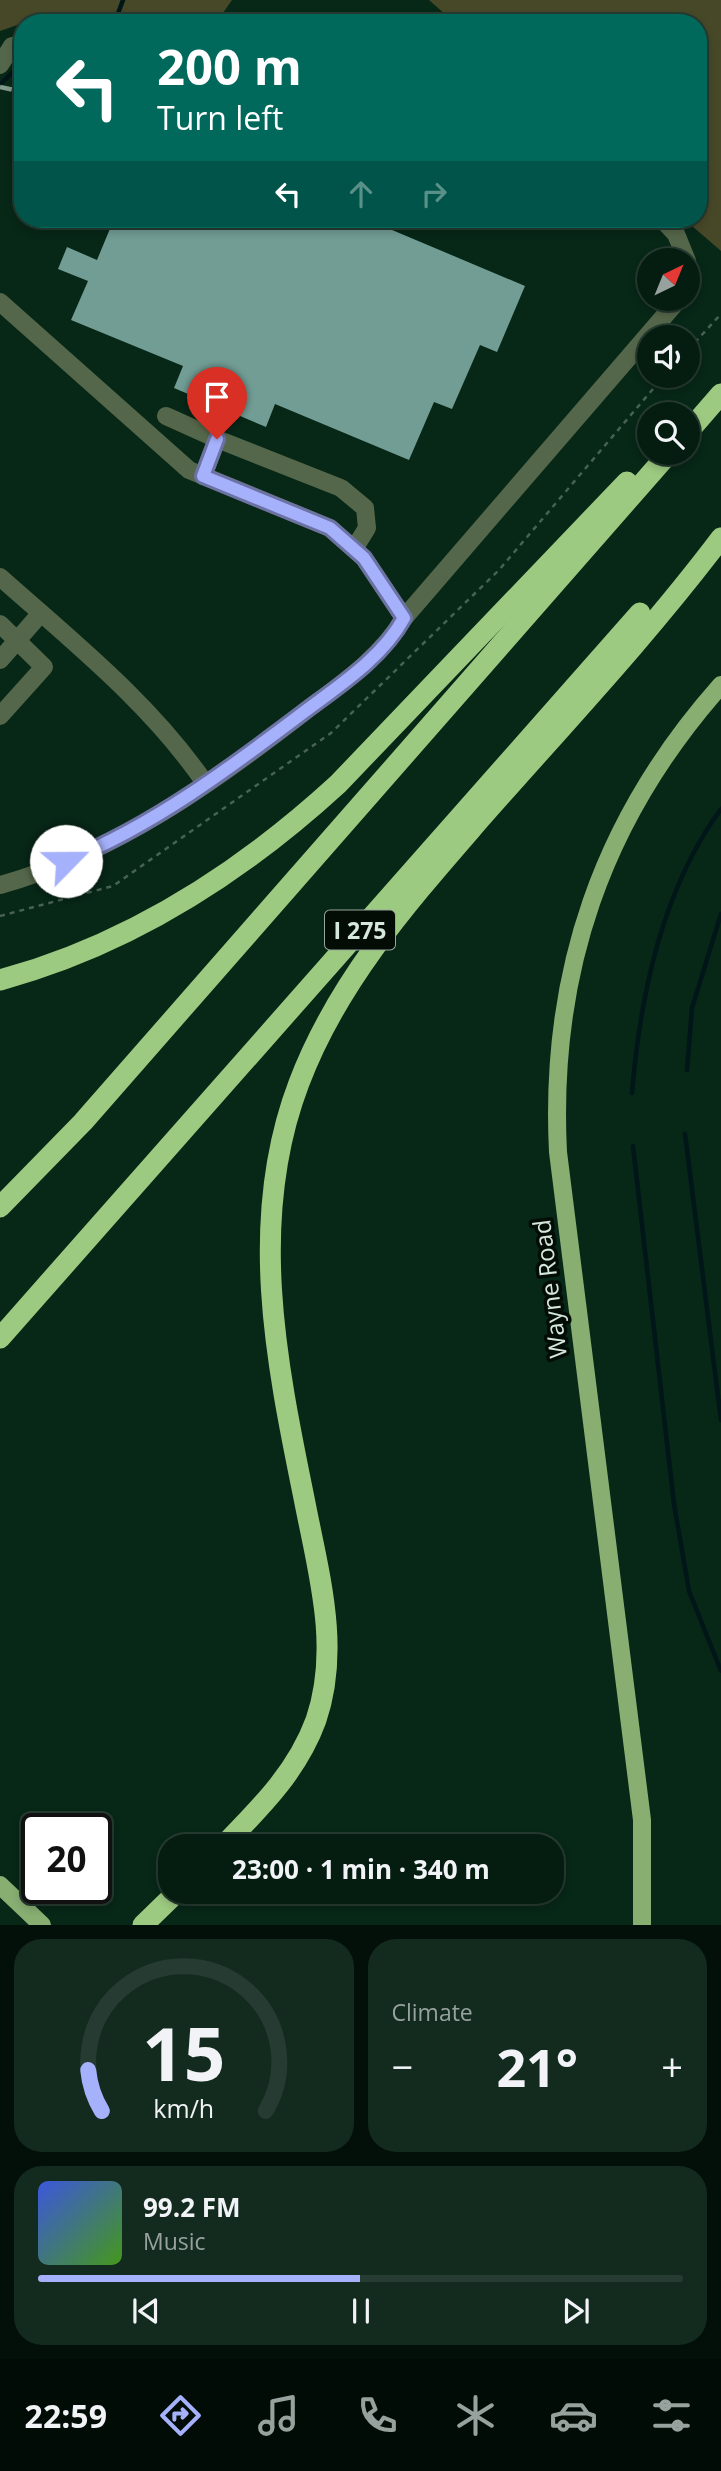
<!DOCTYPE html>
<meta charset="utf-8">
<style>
body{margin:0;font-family:"Open Sans",sans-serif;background:#132a1f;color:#f1f3f6;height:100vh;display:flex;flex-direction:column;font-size:26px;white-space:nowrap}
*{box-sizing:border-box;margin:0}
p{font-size:23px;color:#97a29f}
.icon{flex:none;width:38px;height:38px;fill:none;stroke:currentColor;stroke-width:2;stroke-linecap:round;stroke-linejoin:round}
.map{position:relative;height:1925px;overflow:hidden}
.drawer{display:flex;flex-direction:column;gap:14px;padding:14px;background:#031009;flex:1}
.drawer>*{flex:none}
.hud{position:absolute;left:14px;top:14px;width:693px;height:214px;border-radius:28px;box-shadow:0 4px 10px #0003,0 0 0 2px #263b31;background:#00695c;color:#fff;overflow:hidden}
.needle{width:46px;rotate:43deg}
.tools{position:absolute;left:637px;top:248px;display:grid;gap:14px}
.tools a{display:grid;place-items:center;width:63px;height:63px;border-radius:50%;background:#051d11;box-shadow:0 4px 10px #0003,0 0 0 2px #263b31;font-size:35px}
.speed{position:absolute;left:21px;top:1813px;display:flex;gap:14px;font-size:35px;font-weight:700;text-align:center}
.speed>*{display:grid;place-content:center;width:91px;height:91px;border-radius:50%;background:#051d11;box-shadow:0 4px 10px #0003,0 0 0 2px #263b31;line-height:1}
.speed .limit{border:4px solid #111;border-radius:10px;background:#fff;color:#111}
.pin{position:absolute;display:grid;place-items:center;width:60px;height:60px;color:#fff;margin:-72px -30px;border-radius:50% 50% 50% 0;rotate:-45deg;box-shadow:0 0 7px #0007}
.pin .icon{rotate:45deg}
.me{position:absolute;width:77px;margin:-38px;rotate:67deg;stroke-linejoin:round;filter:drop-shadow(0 0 5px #0008)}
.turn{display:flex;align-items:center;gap:24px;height:147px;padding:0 28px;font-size:32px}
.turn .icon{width:91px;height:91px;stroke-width:2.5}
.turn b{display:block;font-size:49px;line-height:60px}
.lanes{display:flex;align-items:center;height:66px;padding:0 28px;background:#0003;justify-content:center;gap:35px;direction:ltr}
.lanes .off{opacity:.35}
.big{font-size:52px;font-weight:700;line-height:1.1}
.drawer .widget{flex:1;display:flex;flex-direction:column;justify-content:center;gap:10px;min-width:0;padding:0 24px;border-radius:28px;background:#132a1f}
.drawer .dial{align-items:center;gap:0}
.dial svg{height:182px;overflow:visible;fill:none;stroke:#263b31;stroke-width:7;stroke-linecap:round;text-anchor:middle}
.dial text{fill:#f1f3f6;stroke:none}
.song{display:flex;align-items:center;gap:21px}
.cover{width:84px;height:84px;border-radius:10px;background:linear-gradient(135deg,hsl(230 70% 55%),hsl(100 70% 35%))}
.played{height:7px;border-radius:4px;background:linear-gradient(90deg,#a6b1fc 50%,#263b31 50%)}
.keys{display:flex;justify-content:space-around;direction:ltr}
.heat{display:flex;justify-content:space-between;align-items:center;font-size:38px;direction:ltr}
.drawer .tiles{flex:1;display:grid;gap:14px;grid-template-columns:1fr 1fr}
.widget:last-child{grid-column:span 2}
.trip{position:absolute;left:158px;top:1834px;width:406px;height:70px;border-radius:28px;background:#051d11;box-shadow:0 4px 10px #0003,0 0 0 2px #263b31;font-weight:700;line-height:70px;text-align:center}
.tabs{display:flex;height:112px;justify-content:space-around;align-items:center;background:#020c07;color:#97a29f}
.tabs .icon{width:49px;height:49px}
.tabs .current{color:#a6b1fc}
.tabs b{font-size:32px;color:#f1f3f6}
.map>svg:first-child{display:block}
</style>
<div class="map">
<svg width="721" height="1925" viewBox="0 0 721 1925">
<rect width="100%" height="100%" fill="#072717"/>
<g fill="#474828">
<path d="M0 0H232L216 23H23L0 31Z"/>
<path d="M429 0H721V251L684 219H698V23H455Z"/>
</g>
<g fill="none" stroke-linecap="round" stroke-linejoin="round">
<g stroke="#011619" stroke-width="4.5">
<path d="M111 23 116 19 123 0"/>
<path d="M0 85 23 61"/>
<path d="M687 1070 692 1008 721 914"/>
<path d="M632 1093C640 996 662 889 721 809"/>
<path d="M685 1134 721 1420"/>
<path d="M633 1146 674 1504 689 1591 721 1671"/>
</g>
</g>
<path fill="#719d95" d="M114 219H366L525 286 497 352 480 345 452 409 434 402 409 460 275 404 266 427 174 388 183 366 71 320 88 281 58 269 67 247 97 260Z"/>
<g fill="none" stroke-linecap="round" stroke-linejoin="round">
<g stroke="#476254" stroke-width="2.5" stroke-dasharray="5 5" stroke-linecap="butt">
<path d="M688 350 721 314"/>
<path d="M0 916 113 886 331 733 499 570 664 376"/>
</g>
<g stroke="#55674a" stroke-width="18">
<path d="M0 65 12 46 23 44"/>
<path d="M662 219 676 234 687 261"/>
<path d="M0 302 189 470 330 528 364 558 404 618"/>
<path d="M166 416 217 439"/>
<path d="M203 476 217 439 341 488 365 508 367 528 354 549"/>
<path d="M0 577C72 641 150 703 205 783"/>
<path d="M0 624 44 667 0 716"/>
<path d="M0 660 41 613"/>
<path d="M0 885C114 854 216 781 308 709 343 683 382 656 404 618L679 299"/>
</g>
<g stroke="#88ae72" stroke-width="18">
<path d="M0 1885 42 1925"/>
<path d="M642 1925V1820L558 1152C549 973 602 819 721 685"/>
</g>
<g stroke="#9dca81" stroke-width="21">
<path d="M688 432 721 394"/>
<path d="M0 980C129 945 241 873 338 784L627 482"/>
<path d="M0 1207 83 1122 669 453"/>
<path d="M0 1338 640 613"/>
<path d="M223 1846C260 1808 297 1772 316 1720 341 1647 318 1571 304 1498 276 1361 247 1219 299 1083 338 980 410 900 481 818 562 726 647 636 721 538"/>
<path d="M143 1925 177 1892"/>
</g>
<g stroke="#829a8c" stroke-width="4.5" stroke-dasharray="12 12" stroke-linecap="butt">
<path d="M0 87 23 92"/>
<path d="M484 219 491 222"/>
</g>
</g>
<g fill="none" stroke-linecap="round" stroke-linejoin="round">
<g stroke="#6c73a4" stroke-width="18">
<path id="route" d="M66 861C153 826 230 768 304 712 340 685 382 658 404 618L364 558 330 528 203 476 217 439"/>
</g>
<use href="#route" stroke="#a6b1fc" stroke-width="12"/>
</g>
<g text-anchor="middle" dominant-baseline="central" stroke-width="7" stroke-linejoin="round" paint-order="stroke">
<rect fill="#030d06" stroke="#97a69c" stroke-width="2" x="325" y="910.5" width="70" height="39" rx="5"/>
<g font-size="23" font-weight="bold" fill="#d6e8dd">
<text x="360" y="930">I 275</text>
</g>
<g font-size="24" fill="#d6e8dd" stroke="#030d06">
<text transform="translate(549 1289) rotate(-97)">Wayne Road</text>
</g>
</g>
</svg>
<div class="tools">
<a><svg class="needle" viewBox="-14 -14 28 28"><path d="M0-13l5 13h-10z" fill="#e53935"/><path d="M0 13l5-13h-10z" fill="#97a29f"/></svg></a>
<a><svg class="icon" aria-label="sound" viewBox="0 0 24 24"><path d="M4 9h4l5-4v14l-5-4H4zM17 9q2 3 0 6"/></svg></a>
<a><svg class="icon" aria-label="search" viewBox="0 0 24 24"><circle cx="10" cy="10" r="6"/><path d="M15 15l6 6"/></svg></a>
</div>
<div class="speed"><div class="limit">20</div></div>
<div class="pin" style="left:217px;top:439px;background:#d93025"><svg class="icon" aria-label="arrive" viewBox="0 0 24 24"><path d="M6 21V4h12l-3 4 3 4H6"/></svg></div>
<svg class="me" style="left:66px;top:861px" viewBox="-20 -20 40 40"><circle r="19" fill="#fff"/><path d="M0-13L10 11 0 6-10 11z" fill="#a6b1fc"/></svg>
<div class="trip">23:00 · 1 min · 340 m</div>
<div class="hud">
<div class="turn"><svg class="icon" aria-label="left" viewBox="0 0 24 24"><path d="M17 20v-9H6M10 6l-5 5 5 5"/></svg><div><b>200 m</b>Turn left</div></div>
<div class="lanes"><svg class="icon" aria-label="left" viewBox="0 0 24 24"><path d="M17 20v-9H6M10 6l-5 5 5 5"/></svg><svg class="icon off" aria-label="ahead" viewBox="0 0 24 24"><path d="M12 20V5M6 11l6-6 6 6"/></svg><svg class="icon off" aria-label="right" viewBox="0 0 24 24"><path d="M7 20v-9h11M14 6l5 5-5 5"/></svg></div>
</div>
</div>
<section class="drawer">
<div class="tiles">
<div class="widget dial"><svg viewBox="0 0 100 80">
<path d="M14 69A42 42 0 1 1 86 69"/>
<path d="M14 69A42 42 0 0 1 8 51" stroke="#a6b1fc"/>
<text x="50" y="56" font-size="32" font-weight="700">15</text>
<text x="50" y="72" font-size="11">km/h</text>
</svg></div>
<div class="widget"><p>Climate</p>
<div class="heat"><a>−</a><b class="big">21°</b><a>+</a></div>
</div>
<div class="widget">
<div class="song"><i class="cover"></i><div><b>99.2 FM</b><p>Music</p></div></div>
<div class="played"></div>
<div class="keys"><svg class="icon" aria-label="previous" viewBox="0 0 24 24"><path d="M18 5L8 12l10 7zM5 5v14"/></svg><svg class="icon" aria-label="pause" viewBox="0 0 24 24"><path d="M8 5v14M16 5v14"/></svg><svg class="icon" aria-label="next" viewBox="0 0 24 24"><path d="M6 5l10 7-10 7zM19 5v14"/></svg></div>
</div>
</div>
</section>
<nav class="tabs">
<b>22:59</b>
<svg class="icon current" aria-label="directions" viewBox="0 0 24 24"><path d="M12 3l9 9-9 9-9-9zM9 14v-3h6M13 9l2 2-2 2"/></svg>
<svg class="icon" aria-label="music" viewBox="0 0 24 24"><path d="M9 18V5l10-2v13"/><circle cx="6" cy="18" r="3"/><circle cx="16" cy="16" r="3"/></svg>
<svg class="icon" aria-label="phone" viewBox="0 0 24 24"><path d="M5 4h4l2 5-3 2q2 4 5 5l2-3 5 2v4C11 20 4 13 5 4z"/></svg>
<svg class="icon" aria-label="climate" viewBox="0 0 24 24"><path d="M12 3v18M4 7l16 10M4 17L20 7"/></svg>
<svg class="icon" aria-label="car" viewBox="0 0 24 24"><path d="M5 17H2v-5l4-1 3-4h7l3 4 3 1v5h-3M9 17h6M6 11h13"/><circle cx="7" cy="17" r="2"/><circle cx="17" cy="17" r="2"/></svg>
<svg class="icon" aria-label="filters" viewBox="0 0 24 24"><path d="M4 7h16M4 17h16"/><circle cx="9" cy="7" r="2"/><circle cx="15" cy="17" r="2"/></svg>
</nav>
